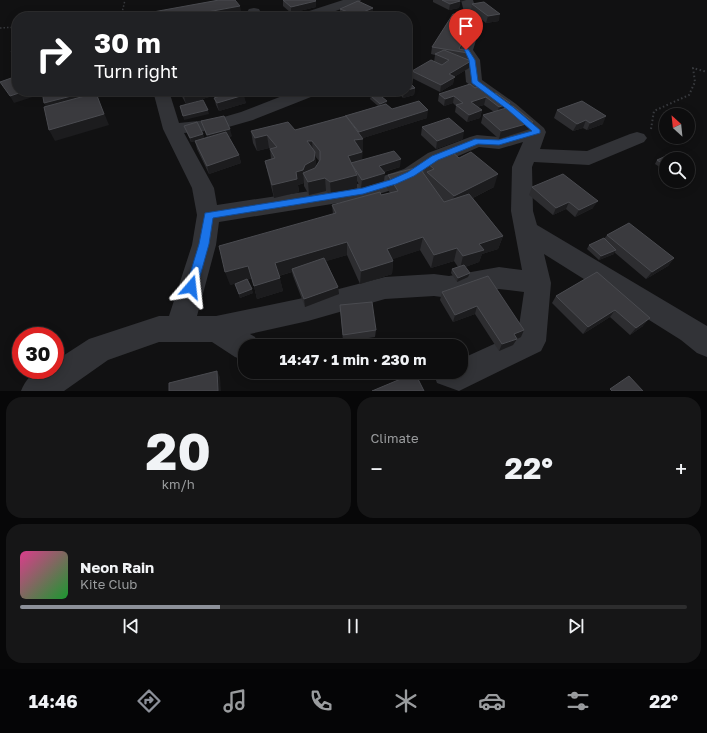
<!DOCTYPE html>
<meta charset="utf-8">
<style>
body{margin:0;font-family:"Golos Text",sans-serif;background:#161617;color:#f1f3f6;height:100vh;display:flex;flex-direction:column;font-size:15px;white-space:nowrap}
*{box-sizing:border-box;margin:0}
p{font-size:13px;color:#9a9c9e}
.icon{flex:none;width:22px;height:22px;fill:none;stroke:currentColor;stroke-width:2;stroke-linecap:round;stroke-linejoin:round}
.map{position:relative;height:391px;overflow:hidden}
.panel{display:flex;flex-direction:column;gap:6px;padding:6px;background:#070708;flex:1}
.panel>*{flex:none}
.top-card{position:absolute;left:12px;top:12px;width:400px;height:84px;border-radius:16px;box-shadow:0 2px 10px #0003,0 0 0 1px #2d2d2e;background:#202124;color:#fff;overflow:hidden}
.needle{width:26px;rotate:333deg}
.buttons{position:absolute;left:659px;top:108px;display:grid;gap:8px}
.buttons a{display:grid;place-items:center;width:36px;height:36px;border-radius:50%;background:#0d0d0e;box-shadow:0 2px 10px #0003,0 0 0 1px #2d2d2e;font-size:20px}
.speed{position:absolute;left:12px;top:327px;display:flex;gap:8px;font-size:20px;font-weight:700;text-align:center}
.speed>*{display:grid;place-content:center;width:52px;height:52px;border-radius:50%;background:#0d0d0e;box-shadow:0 2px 10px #0003,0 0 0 1px #2d2d2e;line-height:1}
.speed .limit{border:6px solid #d22;background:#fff;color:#111}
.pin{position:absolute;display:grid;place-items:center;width:34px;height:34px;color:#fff;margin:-41px -17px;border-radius:50% 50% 50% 0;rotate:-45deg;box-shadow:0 0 4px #0007}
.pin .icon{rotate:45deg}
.me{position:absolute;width:44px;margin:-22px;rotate:17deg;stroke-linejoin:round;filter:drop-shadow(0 0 3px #0008)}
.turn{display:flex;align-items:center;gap:14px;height:84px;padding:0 16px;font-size:18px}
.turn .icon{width:52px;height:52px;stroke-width:2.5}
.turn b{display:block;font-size:28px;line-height:34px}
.big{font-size:30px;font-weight:700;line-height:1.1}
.panel .tile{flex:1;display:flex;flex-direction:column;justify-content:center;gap:6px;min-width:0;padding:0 14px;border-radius:16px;background:#161617}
.panel .dial{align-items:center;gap:0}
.dial b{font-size:52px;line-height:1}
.song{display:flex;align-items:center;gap:12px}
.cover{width:48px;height:48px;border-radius:6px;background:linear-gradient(135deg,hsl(330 70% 55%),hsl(130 70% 35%))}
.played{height:4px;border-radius:2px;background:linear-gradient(90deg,#8c9099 30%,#2d2d2e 30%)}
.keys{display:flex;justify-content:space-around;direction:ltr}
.heat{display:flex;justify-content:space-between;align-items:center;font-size:22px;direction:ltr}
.panel .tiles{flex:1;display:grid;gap:6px;grid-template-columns:1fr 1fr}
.tile:last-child{grid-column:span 2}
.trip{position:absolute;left:238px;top:339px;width:230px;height:40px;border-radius:16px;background:#0d0d0e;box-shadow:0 2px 10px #0003,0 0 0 1px #2d2d2e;font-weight:700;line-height:40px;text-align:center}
.menu{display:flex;height:64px;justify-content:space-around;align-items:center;background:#050506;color:#9a9c9e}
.menu .icon{width:28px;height:28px}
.menu .on{color:#8c9099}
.menu b{font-size:18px;color:#f1f3f6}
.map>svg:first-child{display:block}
</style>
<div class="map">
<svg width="707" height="391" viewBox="0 0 707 391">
<rect width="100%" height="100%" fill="#111112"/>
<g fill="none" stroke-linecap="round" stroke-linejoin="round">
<g stroke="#383a3e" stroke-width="1.5" stroke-dasharray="1.5 2" stroke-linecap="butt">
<path d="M121 17 125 0"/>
<path d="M0 28 17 27"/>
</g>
<path stroke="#383a3e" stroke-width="2" stroke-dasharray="1.5 2.5" stroke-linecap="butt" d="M651 129 654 111 689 95 695 82 693 68 707 72"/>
<g fill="#323337" fill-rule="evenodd">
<path d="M343 0H361L359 3 318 17H298L300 14Z"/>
<path d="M461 0H473L481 24 473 50 480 60 482 80 516 104 544 128 546 132 540 149 587 151 630 134 637 132 644 134 647 138 644 142 589 165 534 162 532 167 533 211 537 225 707 326V357L697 353 681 340 544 254 551 283 546 341 541 351 459 391 437 383 433 372H461V359L518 333 524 292 499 289 449 298 434 296 385 299 308 321 250 334 255 337 259 346H245V361L235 357 212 342H159L108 360 64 391H21C28 374 37 370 55 370V361L89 339 159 316H169L192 245 197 215 192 188 163 129 153 91H169L179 123 217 119 241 112 295 91H318L316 95 253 120 218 130 184 133 214 188 217 205 363 183 404 169 428 153 470 137 477 135 499 137 523 130 466 82 464 60 459 50 467 24ZM523 142 512 167 511 211 522 270 499 267 449 276 434 274 385 277 308 297 216 316H197L216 245 219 222 363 199 401 187 418 179 442 163 479 147 499 149Z"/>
<path d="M254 8 259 9 263 17H249L247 12 249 9Z"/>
</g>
</g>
<g fill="#2d2d30" fill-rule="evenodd">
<path d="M283 0 316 7 291 13 283 6Z"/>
<path d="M433 0H466L460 2 459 8 449 10 433 2Z"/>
<path d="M472 4 499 21 486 23 471 11Z"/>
<path d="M340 9 373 14 367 17H345L340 15Z"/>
<path d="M471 23 461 49 470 51 468 59 471 61 469 68 454 77 453 84 440 92 412 78V71L434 62 435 55 431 54 432 47Z"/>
<path d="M17 50V61L11 51Z"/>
<path d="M412 79 411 84 415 88 414 95 403 98 398 92 384 96 379 91H407Z"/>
<path d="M475 88 508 108 530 129 499 139 481 123 483 115 494 112 484 105 477 107 482 110 480 118 467 122 455 112 456 106 453 103 444 106 438 101 439 94Z"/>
<path d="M179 91H241L246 103 219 111 216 105 214 98 220 96 219 94 186 104Z"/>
<path d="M371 96 386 104 392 109 427 118 363 138 362 160 400 167 384 172V181L361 188 357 181V188L331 195 326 191 309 195 304 186V183L298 185 299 192 274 198 268 174 265 161 271 159 270 149 269 148 257 151 253 143 251 131 295 130 345 117V116L378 106 370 99ZM315 156 319 161 316 167V165Z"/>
<path d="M557 110 603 124 587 130 583 128 573 131 554 118Z"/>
<path d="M201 121 232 136 229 137 239 155 241 163 209 174 197 149 195 141 191 142 184 126 203 134 204 138 207 137Z"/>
<path d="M422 127 463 139 436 149 421 135Z"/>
<path d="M666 159V171L655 164 657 160Z"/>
<path d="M426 162 494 187 473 198 503 236 498 249 482 254 479 262 465 267 468 277 457 282 451 273 452 269 458 267 454 261 431 268 420 250 392 259 393 261 392 274 360 284 347 255 326 261 338 287 339 294 305 307 293 276 292 272 279 276 283 291 257 299 252 278 247 280 253 293 240 298 235 284 244 281 230 285 333 214 332 205 390 193 387 188 388 175 424 174Z"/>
<path d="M532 187 593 208 575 217 566 209 553 215 529 195Z"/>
<path d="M607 235 674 258 668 266 646 279 614 252V254L599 260 587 249 589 245 604 239Z"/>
<path d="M597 272 643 326 630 335 610 317 583 334 552 303 556 296Z"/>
<path d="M488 276 521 337 517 339 513 345 499 351 475 314 453 322 440 300 442 292Z"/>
<path d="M340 305 376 330 375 337 343 342Z"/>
</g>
<g fill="#1c1c1e">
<path d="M453 0H466L460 2 459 8 449 10 450 4Z"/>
<path d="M316 1V7L291 13V7Z"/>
<path d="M240 6 242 15 229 17H180Z"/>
<path d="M373 8V14L367 17H356V15Z"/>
<path d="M500 14 499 21 486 23 488 16Z"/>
<path d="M473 17 471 23 459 52V49Z"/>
<path d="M471 61 469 68 454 77 453 84 440 92 441 85 449 74Z"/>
<path d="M412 79 411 87 408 81Z"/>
<path d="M415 88 414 95 403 98 404 91H407V90Z"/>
<path d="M25 91H47L48 92 14 103 10 96Z"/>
<path d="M87 91H88L91 100 48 111 44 103Z"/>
<path d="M202 91H218L219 94 186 104 184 96Z"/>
<path d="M384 91H398V92L384 96Z"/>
<path d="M96 93 109 125 55 141 49 130Z"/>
<path d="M244 95 246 103 219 111 217 103Z"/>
<path d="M454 96 453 103 444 106 445 99Z"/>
<path d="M486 97 484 105 469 109 471 102Z"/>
<path d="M387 101 386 105 379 108 380 104Z"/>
<path d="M510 103 508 111 497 114 499 107Z"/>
<path d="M208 110 209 114 184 120 183 116Z"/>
<path d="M428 110 427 118 360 139H363V152L354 153V140L359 132Z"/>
<path d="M482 110 480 118 467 122 469 115Z"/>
<path d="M606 116 603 124 587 130 590 123Z"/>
<path d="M586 120 583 128 573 131 577 124Z"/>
<path d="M533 122 530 129 499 139 501 131Z"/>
<path d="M230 129 232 136 209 143 207 135Z"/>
<path d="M464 131 463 139 436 149 437 141Z"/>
<path d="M203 134 204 138 191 142 190 138Z"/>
<path d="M267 135 269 148 257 151 255 138Z"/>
<path d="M307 141H312L313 154Z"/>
<path d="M315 152 316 165 315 173 304 174 303 170 305 165Z"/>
<path d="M362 152V165L354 168 348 156Z"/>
<path d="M239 155 241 163 209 174 207 166Z"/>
<path d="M401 159 400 167 379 173V166Z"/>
<path d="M303 170 304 183 298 185 299 192 274 198 272 185 296 172Z"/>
<path d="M385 173 384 181 361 188 362 180Z"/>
<path d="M498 174 494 187 451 209 454 196Z"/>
<path d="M357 175V188L331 195 330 182Z"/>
<path d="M325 178 326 191 309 195 308 182Z"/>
<path d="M598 201 593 208 575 217 579 210Z"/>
<path d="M569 202 566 209 553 215 556 208Z"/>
<path d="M503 236 498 249 482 254 479 262 460 269 463 256 479 244Z"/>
<path d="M423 237 420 250 385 262 387 249Z"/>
<path d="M347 242V255L293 271 292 269V272L278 276 275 263Z"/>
<path d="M457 248 454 261 431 268 434 255Z"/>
<path d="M616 250 614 254 599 260 601 256Z"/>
<path d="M674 258 668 266 646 279 652 272Z"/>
<path d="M393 261 392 274 360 284 361 271Z"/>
<path d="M248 266 252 278 230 285 225 272Z"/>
<path d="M470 273 468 277 457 282 458 278Z"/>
<path d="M280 278 283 291 257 299 254 286Z"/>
<path d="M338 287 339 294 305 307 304 299Z"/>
<path d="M252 289 253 293 240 298 239 294Z"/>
<path d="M477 306 475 314 453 322 455 315Z"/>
<path d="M615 310 610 317 583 334 588 327Z"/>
<path d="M650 318 643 326 630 335 636 328Z"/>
<path d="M524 330 521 337 517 339 513 345 499 351 502 344 514 334Z"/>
<path d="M217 371 220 377 221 391H218Z"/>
</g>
<g fill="#3a3a3e" stroke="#4a4b50">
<path d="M219 0H235L240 6 180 17H132L131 16Z"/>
<path d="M283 0H315L316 1 291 7Z"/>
<path d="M442 0H458L460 1 450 4Z"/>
<path d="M358 1 373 8 356 15 340 9Z"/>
<path d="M484 2 500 14 488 16 472 4Z"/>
<path d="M224 14 227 17H208Z"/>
<path d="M453 14 473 17 459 49 470 51 468 53 432 47Z"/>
<path d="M17 50V59L11 51Z"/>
<path d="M444 50 471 61 449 74 455 77 441 85 412 71 431 60 442 65 449 60 435 54Z"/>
<path d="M17 76V91H25L10 96 0 82Z"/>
<path d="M407 76H408L412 79 408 81 415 88 407 90Z"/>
<path d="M470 84 475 88 479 86 491 95 496 93 510 103 499 107 486 97 471 102 482 110 469 115 456 105 463 103 454 96 445 99 439 94Z"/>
<path d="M42 91H87V92L44 103Z"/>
<path d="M181 91H202L184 96Z"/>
<path d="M220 91H241L244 95 217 103 214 98 223 95Z"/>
<path d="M96 93 104 114 49 130 44 107Z"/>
<path d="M377 93 387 101 380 104 371 96Z"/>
<path d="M203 100 208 110 183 116 180 106Z"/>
<path d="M419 101 428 110 359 132 346 116V117L345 116 386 104 392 109Z"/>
<path d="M582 101 606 116 590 123 586 120 577 124 557 110Z"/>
<path d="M513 106 533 122 501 131 483 115Z"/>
<path d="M224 116 230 129 207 135 201 121Z"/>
<path d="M346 116 363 139 354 140 362 152 348 156 357 175 330 182 325 178 308 182 303 173 315 168 320 160V151L312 141H307L315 152 314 160 305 165 303 170 296 172 297 179 272 185 265 161 275 158 270 149 277 147 267 135 255 138 251 131 288 122 295 130Z"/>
<path d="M449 118 464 131 437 141 422 127Z"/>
<path d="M197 122 203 134 190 138 184 126Z"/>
<path d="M226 132 239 155 207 166 195 141Z"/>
<path d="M394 151 401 159 379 166 385 173 362 180 351 163Z"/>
<path d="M451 151 459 158 471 152 498 174 454 196 427 172 434 169 426 162Z"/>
<path d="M666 156 671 159H666V166L657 160Z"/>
<path d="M419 167 444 202 469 194 503 236 479 244 484 250 463 256 457 248 434 255 423 237 387 249 393 261 361 271 347 242 275 263 280 278 254 286 248 266 225 272 219 246 336 213 332 205 380 192 381 195 398 191 388 175Z"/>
<path d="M563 174 598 201 579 210 569 202 556 208 532 187Z"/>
<path d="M629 223 674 258 652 272 607 235Z"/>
<path d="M604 238 616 250 601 256 589 245Z"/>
<path d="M324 258 338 287 304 299 292 269Z"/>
<path d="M464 265 470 273 458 278 452 269Z"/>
<path d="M597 272 650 318 636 328 615 310 588 327 556 296Z"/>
<path d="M488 276 524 330 514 334 517 339 502 344 477 306 455 315 442 292Z"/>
<path d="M247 279 252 289 239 294 235 284Z"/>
<path d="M372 302 376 330 343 335 340 305Z"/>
<path d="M217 371 218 391H169V383Z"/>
<path d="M415 373 424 391H372Z"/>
<path d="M629 376 643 391H612L610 389Z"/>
</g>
<path fill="#1a73e8" stroke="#114b97" d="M464 49H468L475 60 478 81 513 107 540 130V133L499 145 478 144 438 160 414 176 396 184 363 194 213 218 209 244 197 287 195 290H187L186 287 199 244 205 213 363 188 390 180 408 172 432 156 475 139 499 140 532 131 508 110 472 83 469 60Z"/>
</svg>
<div class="buttons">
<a><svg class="needle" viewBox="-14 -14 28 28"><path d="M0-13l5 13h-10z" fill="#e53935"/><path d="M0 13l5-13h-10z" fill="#9a9c9e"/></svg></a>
<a><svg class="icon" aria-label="search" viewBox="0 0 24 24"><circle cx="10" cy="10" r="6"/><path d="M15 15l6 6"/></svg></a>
</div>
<div class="speed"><div class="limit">30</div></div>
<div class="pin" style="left:466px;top:50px;background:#d93025"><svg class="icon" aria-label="arrive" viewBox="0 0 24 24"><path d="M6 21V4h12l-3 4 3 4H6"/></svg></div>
<svg class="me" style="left:191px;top:287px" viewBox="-20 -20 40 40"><path d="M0-17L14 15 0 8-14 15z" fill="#1a73e8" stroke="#fff" stroke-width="4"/></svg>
<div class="trip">14:47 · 1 min · 230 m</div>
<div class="top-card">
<div class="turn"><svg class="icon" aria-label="right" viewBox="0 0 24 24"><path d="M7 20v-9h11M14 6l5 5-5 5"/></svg><div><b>30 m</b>Turn right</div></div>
</div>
</div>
<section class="panel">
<div class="tiles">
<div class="tile dial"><b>20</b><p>km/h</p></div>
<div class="tile"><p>Climate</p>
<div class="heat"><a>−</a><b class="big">22°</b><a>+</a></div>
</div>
<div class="tile">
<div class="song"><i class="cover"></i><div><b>Neon Rain</b><p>Kite Club</p></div></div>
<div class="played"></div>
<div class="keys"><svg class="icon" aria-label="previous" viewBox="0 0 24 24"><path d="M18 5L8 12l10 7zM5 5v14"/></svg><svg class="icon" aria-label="pause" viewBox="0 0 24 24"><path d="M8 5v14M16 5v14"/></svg><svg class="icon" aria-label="next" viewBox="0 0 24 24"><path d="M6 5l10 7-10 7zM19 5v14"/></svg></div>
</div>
</div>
</section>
<nav class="menu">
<b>14:46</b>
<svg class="icon on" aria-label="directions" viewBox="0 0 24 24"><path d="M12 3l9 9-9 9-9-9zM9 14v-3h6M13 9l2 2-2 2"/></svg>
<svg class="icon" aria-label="music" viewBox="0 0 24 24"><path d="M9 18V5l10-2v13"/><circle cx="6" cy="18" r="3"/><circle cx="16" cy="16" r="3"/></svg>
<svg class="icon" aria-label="phone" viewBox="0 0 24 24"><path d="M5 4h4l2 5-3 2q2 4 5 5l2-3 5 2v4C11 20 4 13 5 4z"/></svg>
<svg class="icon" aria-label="climate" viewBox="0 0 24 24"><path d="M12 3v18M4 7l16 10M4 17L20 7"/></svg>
<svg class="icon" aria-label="car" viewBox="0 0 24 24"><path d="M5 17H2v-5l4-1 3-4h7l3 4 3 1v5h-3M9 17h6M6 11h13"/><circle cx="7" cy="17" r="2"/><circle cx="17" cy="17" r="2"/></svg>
<svg class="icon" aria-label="filters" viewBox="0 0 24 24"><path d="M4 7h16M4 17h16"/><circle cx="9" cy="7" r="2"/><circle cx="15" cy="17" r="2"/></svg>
<b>22°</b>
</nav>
